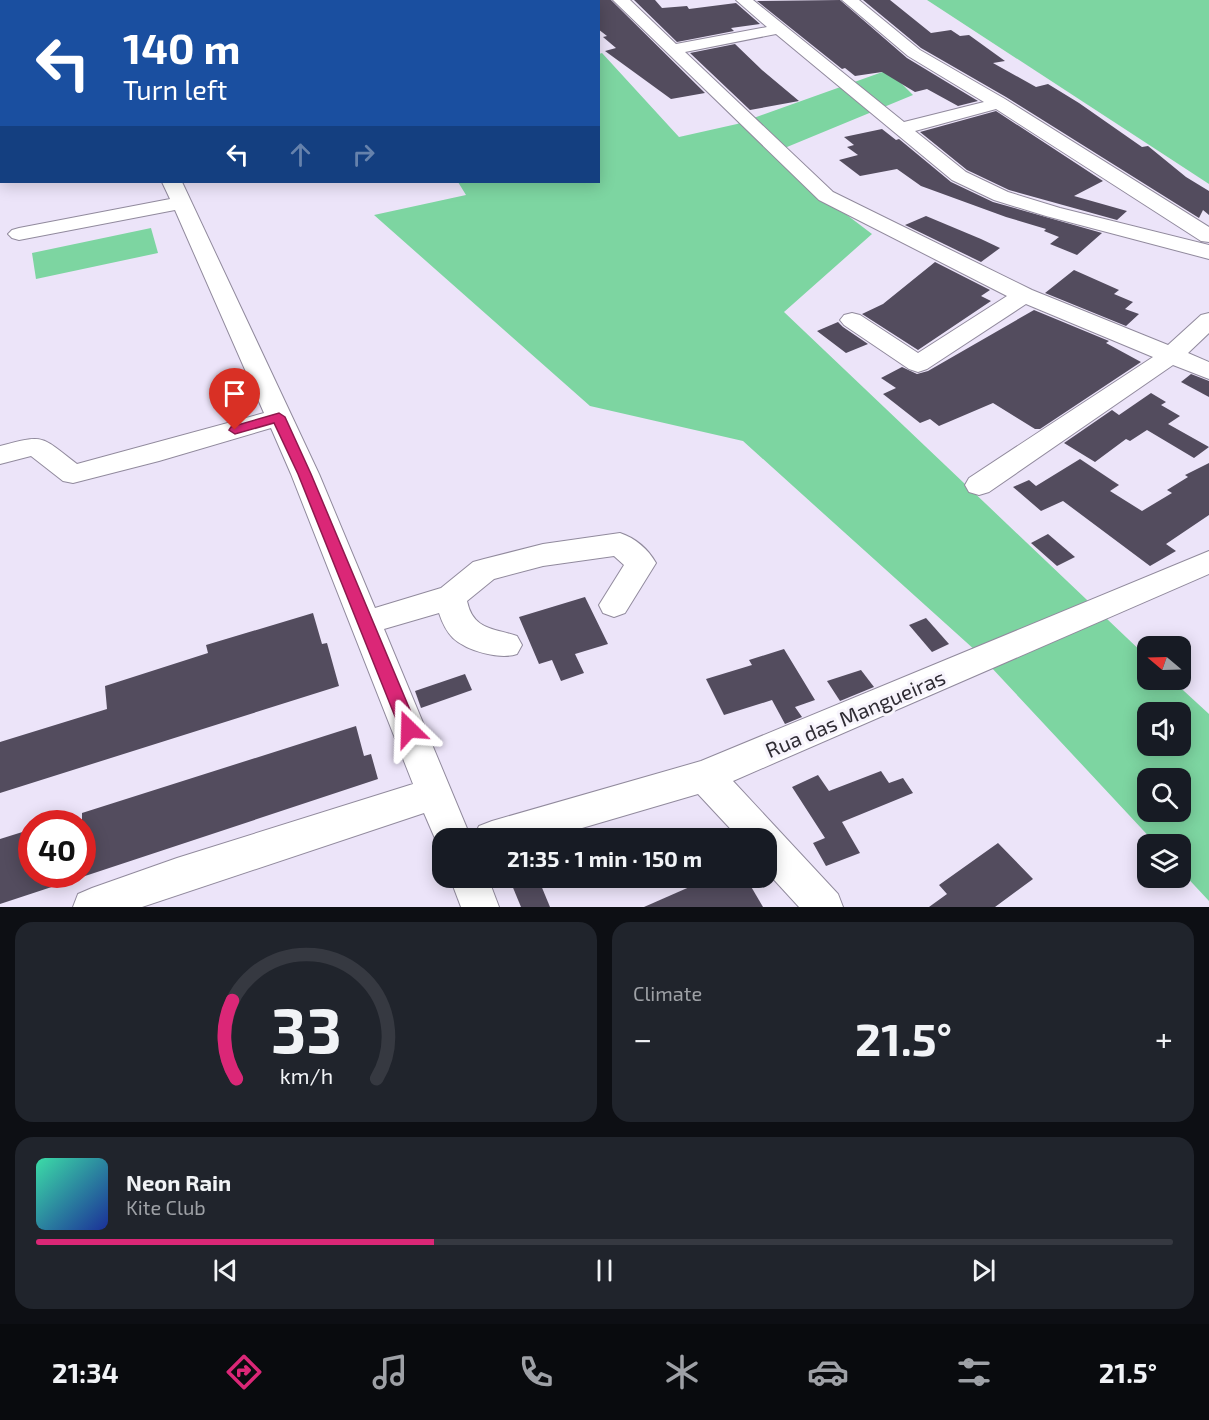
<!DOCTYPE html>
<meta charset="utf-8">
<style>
body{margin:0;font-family:"Exo 2",sans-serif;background:#20242c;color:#f1f3f6;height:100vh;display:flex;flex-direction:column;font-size:22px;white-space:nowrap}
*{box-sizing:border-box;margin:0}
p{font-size:20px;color:#9ea1a6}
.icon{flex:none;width:33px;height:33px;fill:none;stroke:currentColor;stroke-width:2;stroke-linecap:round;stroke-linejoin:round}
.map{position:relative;height:907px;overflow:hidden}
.sheet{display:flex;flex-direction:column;gap:15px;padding:15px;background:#0d0f14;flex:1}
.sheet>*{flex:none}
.top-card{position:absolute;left:0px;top:0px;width:600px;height:183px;box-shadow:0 3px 15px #0003;background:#1a4fa0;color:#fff;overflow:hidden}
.needle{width:39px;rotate:289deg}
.fabs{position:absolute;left:1137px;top:636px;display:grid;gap:12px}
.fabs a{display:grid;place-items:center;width:54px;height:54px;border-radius:12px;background:#171b24;box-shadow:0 3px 15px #0003;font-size:30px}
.speed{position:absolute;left:18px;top:810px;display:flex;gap:12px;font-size:30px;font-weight:700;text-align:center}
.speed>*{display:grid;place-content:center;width:78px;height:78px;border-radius:50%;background:#171b24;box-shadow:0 3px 15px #0003;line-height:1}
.speed .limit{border:9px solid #d22;background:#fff;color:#111}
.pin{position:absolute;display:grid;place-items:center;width:51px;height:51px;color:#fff;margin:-62px -26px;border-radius:50% 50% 50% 0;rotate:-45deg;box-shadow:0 0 6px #0007}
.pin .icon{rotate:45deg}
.me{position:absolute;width:66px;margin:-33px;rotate:338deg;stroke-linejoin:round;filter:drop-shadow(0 0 4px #0008)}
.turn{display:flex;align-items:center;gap:21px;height:126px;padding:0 24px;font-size:27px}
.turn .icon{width:78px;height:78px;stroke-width:2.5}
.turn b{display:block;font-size:42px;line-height:51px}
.lanes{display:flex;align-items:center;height:57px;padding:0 24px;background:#0003;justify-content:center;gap:30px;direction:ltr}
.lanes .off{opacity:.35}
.big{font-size:45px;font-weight:700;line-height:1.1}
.sheet .card{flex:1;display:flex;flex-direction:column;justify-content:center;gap:9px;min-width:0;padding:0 21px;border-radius:18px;background:#20242c}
.sheet .dial{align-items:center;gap:0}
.dial svg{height:156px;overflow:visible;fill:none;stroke:#363941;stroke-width:7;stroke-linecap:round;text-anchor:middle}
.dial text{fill:#f1f3f6;stroke:none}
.song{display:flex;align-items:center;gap:18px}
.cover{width:72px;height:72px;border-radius:9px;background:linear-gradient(135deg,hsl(160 70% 55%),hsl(230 70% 35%))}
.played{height:6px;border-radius:3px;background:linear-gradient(90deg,#db2777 35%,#363941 35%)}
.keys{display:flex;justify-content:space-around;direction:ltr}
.heat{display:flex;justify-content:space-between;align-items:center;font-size:33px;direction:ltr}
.sheet .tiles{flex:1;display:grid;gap:15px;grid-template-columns:1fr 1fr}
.card:last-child{grid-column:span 2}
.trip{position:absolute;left:432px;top:828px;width:345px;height:60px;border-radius:18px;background:#171b24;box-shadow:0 3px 15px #0003;font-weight:700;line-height:60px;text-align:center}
.menu{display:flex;height:96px;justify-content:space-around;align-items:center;background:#090b0e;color:#9ea1a6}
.menu .icon{width:42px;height:42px}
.menu .active{color:#db2777}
.menu b{font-size:27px;color:#f1f3f6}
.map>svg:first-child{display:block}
</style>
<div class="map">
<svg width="1209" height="907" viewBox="0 0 1209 907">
<rect width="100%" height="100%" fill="#ece4f9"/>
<g fill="#7dd5a1" fill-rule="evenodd">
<path d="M927 0H1209V184Z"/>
<path d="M602 53 679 137 737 124 888 70 913 95 787 147 789 171 872 234 784 312 1147 657 1148 680H1172L1209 714V901L1181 871 1180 844H1156L976 651 743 441 590 406 374 215 466 195 458 182H598L599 54ZM1148 712H1180V746H1148ZM1148 778H1180V812H1148Z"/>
<path d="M151 228 158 253 36 279 32 253Z"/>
</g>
<g fill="#534c5e">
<path d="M598 0H611L705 93 671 99 605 51 616 48 603 37 607 36 598 29Z"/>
<path d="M634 0H655L662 8 687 6 689 9 736 3 760 24 731 28 734 31 677 42Z"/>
<path d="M840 0 907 58 978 101 958 106 927 89 915 92 882 72 855 76 845 68 842 69 757 1Z"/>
<path d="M863 0H890L931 33 951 30 960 36 969 35 1005 61 993 63 1036 87 1048 84 1079 103 1142 147 1148 146 1186 177 1209 191V215L1203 210 1199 218 1006 97 921 48Z"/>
<path d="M735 44 762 70 799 101 750 110 690 53Z"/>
<path d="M996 111 1103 181 1074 196 1127 211 1117 220 1009 190 967 170 920 132Z"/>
<path d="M882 129 896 140 899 139 951 182 993 202 1102 233 1077 255 1050 244 1059 237 1044 231 1046 229 1006 217 921 186 897 169 860 176 839 160 858 155 847 147 854 145 844 137Z"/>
<path d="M926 216 981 239 1000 248 981 262 905 225Z"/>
<path d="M935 262 990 290 981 296 991 301 918 350 862 314 883 304Z"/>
<path d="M1074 270 1119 290 1114 294 1133 302 1125 309 1139 314 1126 326 1045 293Z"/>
<path d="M1034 310 1109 341 1106 343 1141 362 1040 429H1035L993 403 939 426 930 419 920 423 883 394 896 388 881 378 902 367 917 374 928 371Z"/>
<path d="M838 322 843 327 868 344 846 353 817 331Z"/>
<path d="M1191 374 1209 381V397L1181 382Z"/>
<path d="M1151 393 1166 402 1161 405 1180 416 1168 424 1209 447 1194 458 1147 430 1130 441 1126 439 1095 462 1064 443 1112 410 1119 415Z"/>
<path d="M1080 459 1119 485 1110 491 1142 511 1172 493 1167 490 1188 477 1185 475 1209 463V515L1166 544 1176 551 1150 566 1063 501 1041 511 1013 487 1029 480 1036 486Z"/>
<path d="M1048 534 1075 557 1057 566 1031 543Z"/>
<path d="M585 597 608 644 575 654 584 673 561 681 552 660 539 664 519 617Z"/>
<path d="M313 613 322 644 327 643 339 686 0 793V742L107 709 105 686 208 653 206 645Z"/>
<path d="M926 618 949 644 932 652 909 625Z"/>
<path d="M784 649 815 700 795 707 802 717 785 724 772 700 724 715 706 679 752 665 749 660Z"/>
<path d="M861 670 874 687 840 701 827 681Z"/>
<path d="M465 674 472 690 421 708 415 691Z"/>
<path d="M356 726 364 756 371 754 378 779 82 877V813Z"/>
<path d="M881 771 889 783 903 778 913 793 842 822 860 853 826 866 813 843 825 838 792 787 818 775 829 791Z"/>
<path d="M32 829V874H79V878L0 904V839Z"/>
<path d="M998 843 1033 879 995 907H929L947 894 939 885Z"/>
<path d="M509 878H538L550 907H521Z"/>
<path d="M710 878H746L763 907H644Z"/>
</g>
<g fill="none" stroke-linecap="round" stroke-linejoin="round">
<g stroke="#918a9d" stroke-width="2">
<g id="minor">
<path d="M88 0H104V2H89Z"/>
<path d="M429 0H445V2H430Z"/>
<path d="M613 0H630L676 44 767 27 736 0H753L904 122 984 102 908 56 842 0H859L920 50 1005 99 1209 227V242L1201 241 996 109 915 131 966 172 1008 192 1060 208 1209 245V259L1046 216 994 200 952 180 776 34 685 52 833 192 1032 290 1168 345 1201 315 1209 313V333L1188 353 1209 362V379L1173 365 989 492 979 495 969 492 965 485 969 478 1153 357 1026 304 927 369 918 372 909 369 844 325 840 320 844 315 852 313 860 315 918 353 1007 296 819 200Z"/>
<path d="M162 182H182L319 474 375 608 441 588 473 562 484 559 543 544 620 533C635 538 648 549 656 563L625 613 614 617 603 613 599 605 624 565 614 556 543 566 494 579 467 601C473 630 493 628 517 636L522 645 517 654C500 660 467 651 453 638 446 631 442 622 439 613L384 629 471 838H442V851L440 850 424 813 142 907H73L78 894 92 888 177 858 413 784 291 474 271 428 159 461 73 483 63 481 31 456 0 464V446C46 434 40 436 77 464L264 413 175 210 19 240 12 238 8 234 12 230 19 228 170 199Z"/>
<path d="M1209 551V574L733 781 838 894 843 907H799L766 871V838H739L698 794 548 838H473L479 826 492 821 701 761Z"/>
<path d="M450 878H488L499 907H461Z"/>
</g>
</g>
<use href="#minor" fill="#fff" fill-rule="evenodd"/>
</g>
<path fill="#db2777" stroke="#8e194d" stroke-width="1.5" d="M279 413 285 417 311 474 418 729 415 734 409 736 403 734 400 729 298 474 274 423 235 434 229 430 231 427Z"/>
<g text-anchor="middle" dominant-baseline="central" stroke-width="6" stroke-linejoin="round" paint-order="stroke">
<g font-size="21" fill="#2f2c34" stroke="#f7f4fc">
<text transform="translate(855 713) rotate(-23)">Rua das Mangueiras</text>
</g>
</g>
</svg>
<div class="fabs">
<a><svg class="needle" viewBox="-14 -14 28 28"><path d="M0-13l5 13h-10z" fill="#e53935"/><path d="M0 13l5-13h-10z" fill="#9ea1a6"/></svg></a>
<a><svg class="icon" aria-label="sound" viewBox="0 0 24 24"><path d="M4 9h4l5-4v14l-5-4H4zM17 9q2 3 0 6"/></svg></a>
<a><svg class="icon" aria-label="search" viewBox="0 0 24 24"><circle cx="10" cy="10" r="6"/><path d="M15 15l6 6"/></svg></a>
<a><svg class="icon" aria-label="layers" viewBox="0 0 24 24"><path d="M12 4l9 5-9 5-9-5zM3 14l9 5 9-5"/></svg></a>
</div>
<div class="speed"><div class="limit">40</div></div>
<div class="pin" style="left:235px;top:430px;background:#d93025"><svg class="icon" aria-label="arrive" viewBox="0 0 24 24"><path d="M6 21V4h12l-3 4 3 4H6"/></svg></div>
<svg class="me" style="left:409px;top:729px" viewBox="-20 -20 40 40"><path d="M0-17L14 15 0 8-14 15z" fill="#db2777" stroke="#fff" stroke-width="4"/></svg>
<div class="trip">21:35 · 1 min · 150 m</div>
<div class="top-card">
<div class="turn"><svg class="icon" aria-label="left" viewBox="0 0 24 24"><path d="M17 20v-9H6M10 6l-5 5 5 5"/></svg><div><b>140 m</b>Turn left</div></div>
<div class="lanes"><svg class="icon" aria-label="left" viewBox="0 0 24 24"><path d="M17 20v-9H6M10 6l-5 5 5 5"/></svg><svg class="icon off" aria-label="ahead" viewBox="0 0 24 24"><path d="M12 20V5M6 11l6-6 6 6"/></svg><svg class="icon off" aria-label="right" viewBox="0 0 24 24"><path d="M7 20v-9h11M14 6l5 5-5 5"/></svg></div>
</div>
</div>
<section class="sheet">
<div class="tiles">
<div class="card dial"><svg viewBox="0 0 100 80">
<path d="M14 69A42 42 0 1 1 86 69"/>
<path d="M14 69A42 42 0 0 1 12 29" stroke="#db2777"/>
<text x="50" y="56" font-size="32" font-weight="700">33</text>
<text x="50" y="72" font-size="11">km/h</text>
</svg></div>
<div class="card"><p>Climate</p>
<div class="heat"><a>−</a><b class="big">21.5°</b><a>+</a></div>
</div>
<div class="card">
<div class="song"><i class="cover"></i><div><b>Neon Rain</b><p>Kite Club</p></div></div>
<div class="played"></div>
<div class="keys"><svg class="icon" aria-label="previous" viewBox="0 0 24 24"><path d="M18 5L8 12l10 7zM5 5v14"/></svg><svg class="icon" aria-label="pause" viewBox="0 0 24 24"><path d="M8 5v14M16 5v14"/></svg><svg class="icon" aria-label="next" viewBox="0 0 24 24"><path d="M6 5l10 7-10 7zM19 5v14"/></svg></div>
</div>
</div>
</section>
<nav class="menu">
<b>21:34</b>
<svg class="icon active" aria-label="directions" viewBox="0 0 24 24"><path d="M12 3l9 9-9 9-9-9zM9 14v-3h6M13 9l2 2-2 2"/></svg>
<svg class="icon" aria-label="music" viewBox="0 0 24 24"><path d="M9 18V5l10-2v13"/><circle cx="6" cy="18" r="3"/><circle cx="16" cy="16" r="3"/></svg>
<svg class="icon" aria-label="phone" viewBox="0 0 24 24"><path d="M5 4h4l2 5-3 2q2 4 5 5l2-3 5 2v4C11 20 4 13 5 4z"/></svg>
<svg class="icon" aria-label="climate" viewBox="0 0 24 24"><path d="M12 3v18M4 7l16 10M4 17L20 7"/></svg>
<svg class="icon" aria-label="car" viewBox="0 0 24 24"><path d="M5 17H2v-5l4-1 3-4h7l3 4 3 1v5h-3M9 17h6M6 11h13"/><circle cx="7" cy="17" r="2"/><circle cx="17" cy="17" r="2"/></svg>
<svg class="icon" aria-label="filters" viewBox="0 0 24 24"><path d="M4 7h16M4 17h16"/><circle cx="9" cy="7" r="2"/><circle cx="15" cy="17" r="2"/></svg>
<b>21.5°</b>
</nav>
